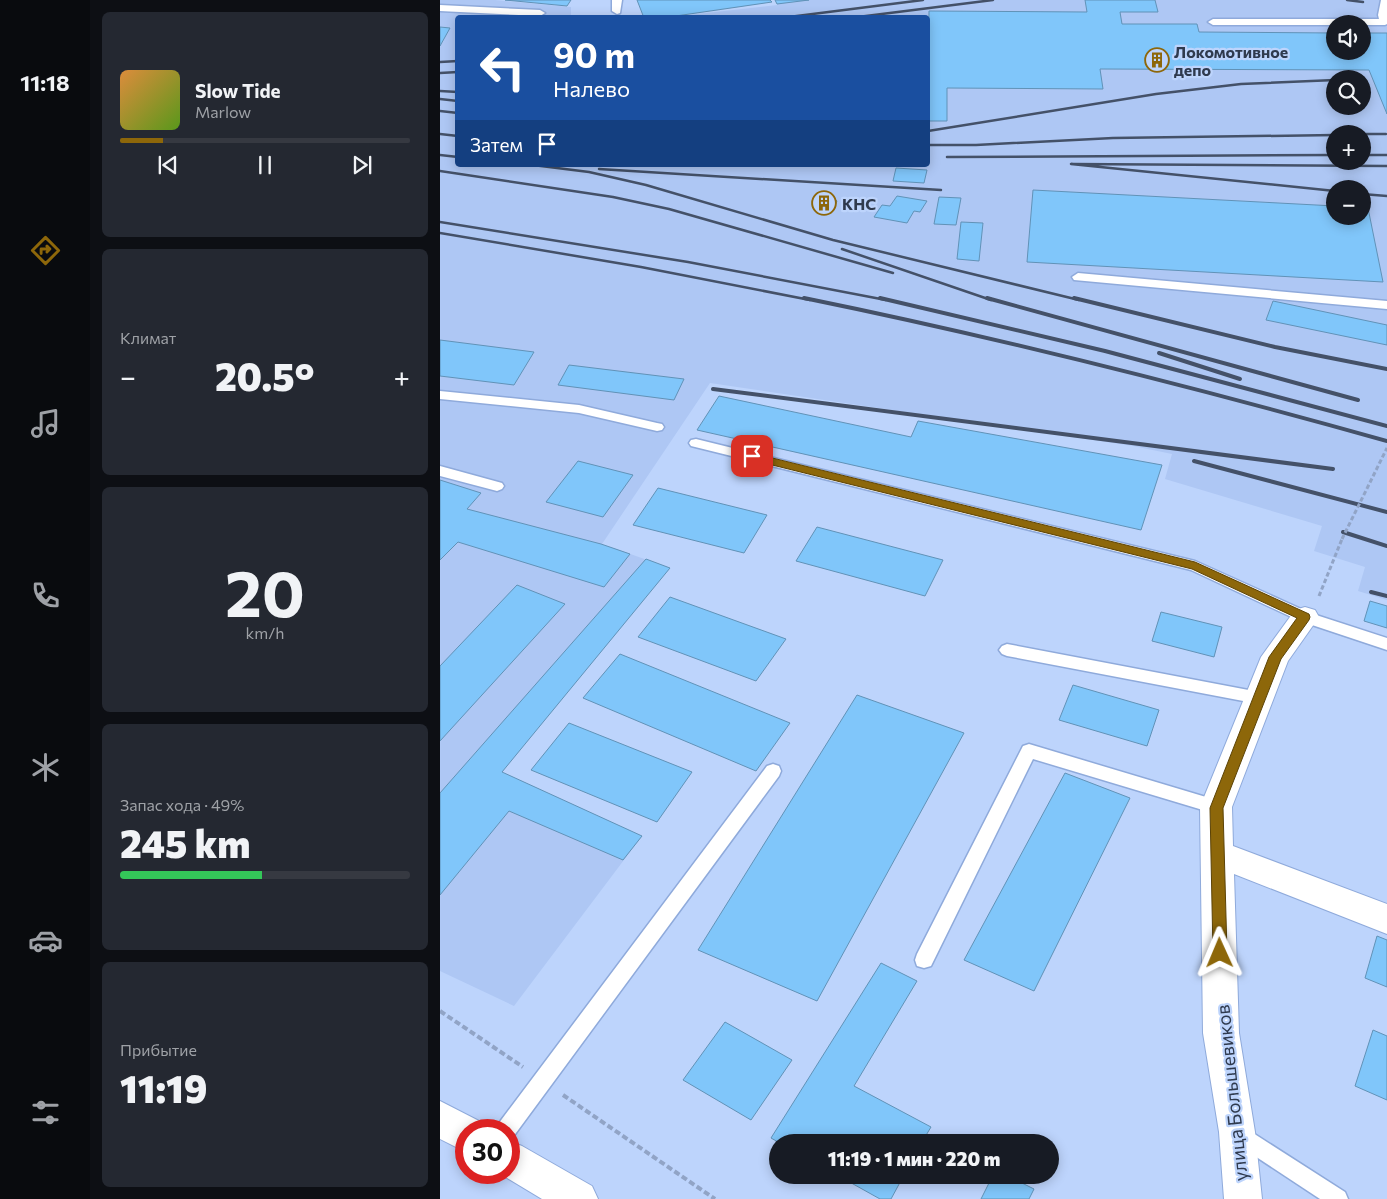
<!DOCTYPE html>
<html lang="ru">
<meta charset="utf-8">
<style>
body{margin:0;font-family:Commissioner,sans-serif;background:#242831;color:#f1f3f6;height:100vh;display:flex;flex-direction:column;font-size:19px;white-space:nowrap}
*{box-sizing:border-box;margin:0}
p{font-size:16px;color:#9ea1a6}
.icon{flex:none;width:28px;height:28px;fill:none;stroke:currentColor;stroke-width:2;stroke-linecap:round;stroke-linejoin:round}
.map{position:relative;flex:1;overflow:hidden}
.drawer{display:flex;flex-direction:column;gap:12px;padding:12px;background:#0d0f14;width:350px}
.drawer>*{flex:none}
.guide{position:absolute;left:15px;top:15px;width:475px;height:152px;border-radius:5px;box-shadow:0 2px 12px #0003;background:#1a4fa0;color:#fff;overflow:hidden}
.fabs{position:absolute;left:886px;top:15px;display:grid;gap:10px}
.fabs a{display:grid;place-items:center;width:45px;height:45px;border-radius:50%;background:#171b24;box-shadow:0 2px 12px #0003;font-size:25px}
.speed{position:absolute;left:15px;top:1119px;display:flex;gap:10px;font-size:25px;font-weight:700;text-align:center}
.speed>*{display:grid;place-content:center;width:65px;height:65px;border-radius:50%;background:#171b24;box-shadow:0 2px 12px #0003;line-height:1}
.speed .limit{border:8px solid #d22;background:#fff;color:#111}
.pin{position:absolute;display:grid;place-items:center;width:42px;height:42px;color:#fff;margin:-21px;border-radius:10px;box-shadow:0 2px 8px #0006}
.me{position:absolute;width:55px;margin:-28px;rotate:359deg;stroke-linejoin:round;filter:drop-shadow(0 0 4px #0008)}
.turn{display:flex;align-items:center;gap:18px;height:105px;padding:0 15px;font-size:22px}
.turn .icon{width:65px;height:65px;stroke-width:2.5}
.turn b{display:block;font-size:35px;line-height:42px}
.then{display:flex;align-items:center;height:48px;padding:0 15px;background:#0003;gap:10px;font-size:19px}
.big{font-size:38px;font-weight:800;line-height:1.1}
.drawer .widget{flex:1;display:flex;flex-direction:column;justify-content:center;gap:8px;min-width:0;padding:0 18px;border-radius:8px;background:#242831}
.drawer .dial{align-items:center;gap:0}
.dial b{font-size:65px;line-height:1}
.song{display:flex;align-items:center;gap:15px}
.cover{width:60px;height:60px;border-radius:8px;background:linear-gradient(135deg,hsl(30 70% 55%),hsl(90 70% 35%))}
.played{height:5px;border-radius:2px;background:linear-gradient(90deg,#8d670a 15%,#363941 15%)}
.keys{display:flex;justify-content:space-around;direction:ltr}
.heat{display:flex;justify-content:space-between;align-items:center;font-size:28px;direction:ltr}
.charge{height:8px;border-radius:4px;background:linear-gradient(90deg,#34c759 49%,#363941 0)}
.trip{position:absolute;left:329px;top:1134px;width:290px;height:50px;border-radius:25px;background:#171b24;box-shadow:0 2px 12px #0003;font-weight:800;line-height:50px;text-align:center}
main{display:flex;flex:1;min-height:0}
.dock{display:flex;flex-direction:column;width:90px;justify-content:space-around;align-items:center;background:#090b0e;color:#9ea1a6}
.dock .icon{width:35px;height:35px}
.dock .selected{color:#8d670a}
.dock b{font-size:22px;color:#f1f3f6}
.map>svg:first-child{display:block}
</style>
<main>
<nav class="dock">
<b>11:18</b>
<svg class="icon selected" aria-label="directions" viewBox="0 0 24 24"><path d="M12 3l9 9-9 9-9-9zM9 14v-3h6M13 9l2 2-2 2"/></svg>
<svg class="icon" aria-label="music" viewBox="0 0 24 24"><path d="M9 18V5l10-2v13"/><circle cx="6" cy="18" r="3"/><circle cx="16" cy="16" r="3"/></svg>
<svg class="icon" aria-label="phone" viewBox="0 0 24 24"><path d="M5 4h4l2 5-3 2q2 4 5 5l2-3 5 2v4C11 20 4 13 5 4z"/></svg>
<svg class="icon" aria-label="climate" viewBox="0 0 24 24"><path d="M12 3v18M4 7l16 10M4 17L20 7"/></svg>
<svg class="icon" aria-label="car" viewBox="0 0 24 24"><path d="M5 17H2v-5l4-1 3-4h7l3 4 3 1v5h-3M9 17h6M6 11h13"/><circle cx="7" cy="17" r="2"/><circle cx="17" cy="17" r="2"/></svg>
<svg class="icon" aria-label="filters" viewBox="0 0 24 24"><path d="M4 7h16M4 17h16"/><circle cx="9" cy="7" r="2"/><circle cx="15" cy="17" r="2"/></svg>
</nav>
<section class="drawer">
<div class="widget">
<div class="song"><i class="cover"></i><div><b>Slow Tide</b><p>Marlow</p></div></div>
<div class="played"></div>
<div class="keys"><svg class="icon" aria-label="previous" viewBox="0 0 24 24"><path d="M18 5L8 12l10 7zM5 5v14"/></svg><svg class="icon" aria-label="pause" viewBox="0 0 24 24"><path d="M8 5v14M16 5v14"/></svg><svg class="icon" aria-label="next" viewBox="0 0 24 24"><path d="M6 5l10 7-10 7zM19 5v14"/></svg></div>
</div>
<div class="widget"><p>Климат</p>
<div class="heat"><a>−</a><b class="big">20.5°</b><a>+</a></div>
</div>
<div class="widget dial"><b>20</b><p>km/h</p></div>
<div class="widget"><p>Запас хода · 49%</p><b class="big">245 km</b><div class="charge"></div></div>
<div class="widget"><p>Прибытие</p><b class="big">11:19</b></div>
</section>
<div class="map">
<svg width="947" height="1199" viewBox="0 0 947 1199">
<rect width="100%" height="100%" fill="#bdd4fc"/>
<path fill="#aec7f4" fill-rule="evenodd" d="M0 0H55L131 7V17L18 18V165H488V18L231 17 337 5 335 0H947V600L918 591 925 567 874 551 882 526 725 479 732 454 693 446 270 383 162 544 230 568 62 772 202 836 74 1006 0 971ZM895 24H922V51H895ZM895 79H922V106H895ZM895 134H922V161H895ZM895 189H922V216H895Z"/>
<g fill="#80c6fa" stroke="#6192b7">
<path d="M65 0H131L127 6Z"/>
<path d="M197 0H330L332 2 222 18H204Z"/>
<path d="M335 0H369L337 4Z"/>
<path d="M645 0H715L718 12H680L682 24H757L759 32 895 33V51H922V33H947V114L929 70 660 69 663 89 507 88V121H488L489 11 647 12Z"/>
<path d="M0 27 10 28 0 46Z"/>
<path d="M456 168 487 170 484 183 453 181Z"/>
<path d="M593 190 895 206V216H922V207L928 208 943 282 587 262Z"/>
<path d="M381 196 394 198 397 201 395 206 388 210 374 207 372 205 373 200Z"/>
<path d="M457 196 487 201 480 212 474 211 467 223 434 217 442 205 450 206Z"/>
<path d="M499 197 521 198 516 225 494 224Z"/>
<path d="M521 222 543 223 539 261 517 259Z"/>
<path d="M833 301 947 325V345L826 320Z"/>
<path d="M0 340 94 352 74 385 0 376Z"/>
<path d="M129 365 244 379 234 400 118 385Z"/>
<path d="M279 396 471 437 478 421 722 465 701 530 257 430Z"/>
<path d="M138 461 193 475 163 517 106 502Z"/>
<path d="M0 480 41 493 27 509 161 544 190 554 164 587 18 542 0 560Z"/>
<path d="M218 488 327 515 304 553 193 525Z"/>
<path d="M377 527 503 560 485 596 356 561Z"/>
<path d="M206 559 230 568 62 772 202 836 183 860 69 811 0 895V793Z"/>
<path d="M77 585 125 604 0 741V666Z"/>
<path d="M230 597 346 639 316 681 198 637Z"/>
<path d="M930 601 947 606V628L924 621Z"/>
<path d="M721 612 782 627 774 657 712 641Z"/>
<path d="M180 654 350 723 316 771 143 698Z"/>
<path d="M633 685 719 710 707 746 619 720Z"/>
<path d="M417 695 524 733 377 1001 258 950Z"/>
<path d="M129 723 252 772 217 822 91 770Z"/>
<path d="M625 773 690 798 594 991 524 960Z"/>
<path d="M937 936 947 940V987L925 978Z"/>
<path d="M441 963 477 981 414 1086 491 1127 482 1142H338L331 1138Z"/>
<path d="M285 1022 352 1060 311 1120 243 1080Z"/>
<path d="M933 1030 947 1036V1100L915 1086Z"/>
<path d="M397 1175H464L451 1199H440Z"/>
<path d="M553 1175H566L594 1189 589 1199H541Z"/>
</g>
<g fill="none" stroke-linecap="round" stroke-linejoin="round">
<g stroke="#8faadb" stroke-width="3">
<g id="service">
<path d="M172 0H182L180 13 177 14 172 11Z"/>
<path d="M941 0H947V24L945 25H773L768 22 773 19H939L938 15Z"/>
<path d="M0 5 100 10 105 13 100 16 0 11Z"/>
<path d="M638 273 947 301V309L634 280 632 277Z"/>
<path d="M0 391 139 405 217 423 222 424 224 427 222 430 217 431 139 413 0 399Z"/>
<path d="M256 439 755 561 870 613 947 638V650L860 621 751 570 251 446 249 443 251 440Z"/>
<path d="M0 466 62 483 64 486 62 489 57 491 0 476Z"/>
<path d="M567 644 819 692 825 694 827 698 825 702 819 704 567 656 562 654 559 650 562 646Z"/>
<path d="M589 744 776 800 782 802 784 807 782 812 776 814 593 759 491 966 484 968 477 966 475 960 477 954 583 746Z"/>
<path d="M333 764 339 766 341 771 339 776 73 1137 69 1139V1130H56L59 1123 327 766Z"/>
<path d="M799 1124 905 1192 908 1199H880L792 1141 789 1134 792 1127Z"/>
</g>
</g>
<g stroke="#8faadb" stroke-width="2">
<path id="minor" d="M865 607 875 610 879 617 848 661 792 807 793 846 947 904V934L794 874 799 1033 815 1132 822 1199H784L779 1132 763 1033 760 807 821 657 855 610Z"/>
</g>
<g stroke="#8faadb" stroke-width="2">
<g id="tertiary">
<path d="M0 1101 39 1121 43 1130H26V1152L0 1139Z"/>
<path d="M69 1141 82 1146 152 1186 158 1199H102L57 1172H69Z"/>
</g>
</g>
<path stroke="#91a4c6" stroke-width="3" stroke-dasharray="4.5 2.5" stroke-linecap="butt" d="M879 596 902 539"/>
<g stroke="#91a4c6" stroke-width="4" stroke-dasharray="6 3" stroke-linecap="butt">
<path d="M0 1011 83 1067"/>
<path d="M123 1095 275 1199"/>
</g>
<use href="#service" fill="#fff" fill-rule="evenodd"/>
<use href="#minor" fill="#fff" fill-rule="evenodd"/>
<use href="#tertiary" fill="#fff" fill-rule="evenodd"/>
<g stroke="#445168" stroke-width="2.5">
<path d="M907 0 923 2"/>
<path d="M341 18 483 0"/>
<path d="M410 18 553 0"/>
<path d="M0 62 18 61"/>
<path d="M0 73 18 72"/>
<path d="M921 79H923"/>
<path d="M0 91 18 92"/>
<path d="M0 99 18 101"/>
<path d="M0 111 18 113"/>
<path d="M488 131 716 94 801 84 895 80"/>
<path d="M0 134 18 136"/>
<path d="M922 134H946"/>
<path d="M488 145H536L673 138 895 135"/>
<path d="M0 155 18 157"/>
<path d="M922 155H947"/>
<path d="M507 157 895 155"/>
<path d="M93 165 149 172 206 185 393 240 639 300"/>
<path d="M159 169 501 190"/>
<path d="M0 171 173 197 229 209 453 273"/>
<path d="M895 191 631 164 947 166"/>
<path d="M922 194 947 196"/>
<path d="M0 222 248 262 446 300"/>
<path d="M0 233 201 267 370 300"/>
<path d="M402 249 551 300"/>
</g>
<g stroke="#445168" stroke-width="4">
<path d="M364 298C560 338 754 387 947 441"/>
<path d="M440 298 665 351 947 426"/>
<path d="M547 298 918 400"/>
<path d="M634 298 835 347 947 369"/>
<path d="M719 353 800 379"/>
<path d="M273 389 893 469"/>
<path d="M754 461 947 512"/>
<path d="M903 532 947 546"/>
<path d="M931 592 947 596"/>
</g>
<path stroke="#91a4c6" stroke-width="3" stroke-dasharray="4.5 2.5" stroke-linecap="butt" d="M902 539 947 448"/>
</g>
<path fill="#8d670a" stroke="#5c4306" d="M312 453 755 562 869 614 870 617 869 620 841 659 783 808 787 953 785 958 780 959 775 958 773 953 770 808 829 657 857 618 752 569 308 459 307 456 308 454Z"/>
<defs>
<g id="building-ring" transform="scale(1.25)"><circle r="9.5" fill="#bdd4fc" stroke="#8d670a" stroke-width="1.5"/><path d="M-4-6H4V6H1V3H-1V6H-4ZM-2.5-4.3h1.7v1.8h-1.7ZM.8-4.3h1.7v1.8H.8ZM-2.5-1h1.7V.8h-1.7ZM.8-1h1.7V.8H.8Z" fill="#8d670a"/></g>
</defs>
<g fill-rule="evenodd">
<use href="#building-ring" x="717" y="60"/>
<use href="#building-ring" x="384" y="203"/>
</g>
<g text-anchor="middle" dominant-baseline="central" stroke-width="4.5" stroke-linejoin="round" paint-order="stroke">
<g font-size="16" font-weight="bold" fill="#2f3a4e" stroke="#bdd4fc" text-anchor="start">
<text x="734" y="51">Локомотивное<tspan x="734" dy="18">депо</tspan></text>
<text x="402" y="203">КНС</text>
</g>
<g font-size="19" fill="#2f3a4e" stroke="#bdd4fc">
<text transform="translate(791 1093) rotate(-96)">улица Большевиков</text>
</g>
</g>
</svg>
<div class="fabs">
<a><svg class="icon" aria-label="sound" viewBox="0 0 24 24"><path d="M4 9h4l5-4v14l-5-4H4zM17 9q2 3 0 6"/></svg></a>
<a><svg class="icon" aria-label="search" viewBox="0 0 24 24"><circle cx="10" cy="10" r="6"/><path d="M15 15l6 6"/></svg></a>
<a>+</a>
<a>−</a>
</div>
<div class="speed"><div class="limit">30</div></div>
<div class="pin" style="left:312px;top:456px;background:#d93025"><svg class="icon" aria-label="arrive" viewBox="0 0 24 24"><path d="M6 21V4h12l-3 4 3 4H6"/></svg></div>
<svg class="me" style="left:780px;top:953px" viewBox="-20 -20 40 40"><path d="M0-17L14 15 0 8-14 15z" fill="#8d670a" stroke="#fff" stroke-width="4"/></svg>
<div class="trip">11:19 · 1 мин · 220 m</div>
<div class="guide">
<div class="turn"><svg class="icon" aria-label="left" viewBox="0 0 24 24"><path d="M17 20v-9H6M10 6l-5 5 5 5"/></svg><div><b>90 m</b>Налево</div></div>
<div class="then">Затем<svg class="icon" aria-label="arrive" viewBox="0 0 24 24"><path d="M6 21V4h12l-3 4 3 4H6"/></svg></div>
</div>
</div>
</main>
